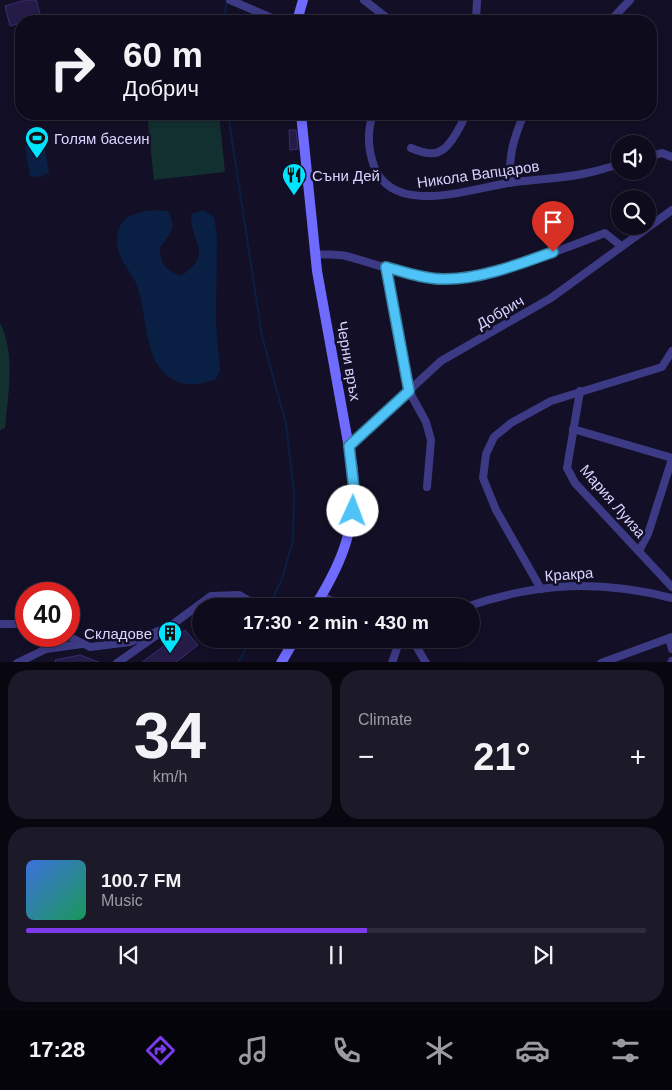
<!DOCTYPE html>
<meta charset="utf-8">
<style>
body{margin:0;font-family:Helvetica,sans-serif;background:#1c1929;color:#f1f3f6;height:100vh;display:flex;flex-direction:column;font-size:19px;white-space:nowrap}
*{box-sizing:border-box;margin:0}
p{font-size:16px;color:#9b9ba3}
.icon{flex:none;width:28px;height:28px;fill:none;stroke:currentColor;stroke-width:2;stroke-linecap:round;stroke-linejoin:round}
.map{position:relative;height:662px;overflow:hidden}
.sheet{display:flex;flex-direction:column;gap:8px;padding:8px;background:#08060f;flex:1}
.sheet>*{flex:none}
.banner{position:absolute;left:15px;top:15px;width:642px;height:105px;border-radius:20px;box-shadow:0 2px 8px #0003,0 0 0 1px #2e2b3b;background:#0e0b1c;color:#f1f3f6;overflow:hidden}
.fabs{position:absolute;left:611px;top:135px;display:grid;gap:10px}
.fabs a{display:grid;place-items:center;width:45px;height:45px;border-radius:50%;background:#0e0b1c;box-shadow:0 2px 8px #0003,0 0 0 1px #2e2b3b;font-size:25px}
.speed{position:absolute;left:15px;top:582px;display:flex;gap:10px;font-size:25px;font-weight:700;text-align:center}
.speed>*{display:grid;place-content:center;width:65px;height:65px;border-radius:50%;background:#0e0b1c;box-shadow:0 2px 8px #0003,0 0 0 1px #2e2b3b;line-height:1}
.speed .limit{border:8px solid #d22;background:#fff;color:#111}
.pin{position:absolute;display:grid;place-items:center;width:42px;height:42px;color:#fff;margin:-51px -21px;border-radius:50% 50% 50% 0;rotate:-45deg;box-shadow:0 0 5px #0007}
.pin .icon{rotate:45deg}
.me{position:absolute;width:55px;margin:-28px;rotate:2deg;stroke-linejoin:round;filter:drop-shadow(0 0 4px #0008)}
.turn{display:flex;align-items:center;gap:18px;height:105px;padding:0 25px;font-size:22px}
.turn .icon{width:65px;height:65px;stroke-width:2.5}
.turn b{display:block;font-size:35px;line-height:42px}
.big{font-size:38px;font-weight:600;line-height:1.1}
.sheet .tile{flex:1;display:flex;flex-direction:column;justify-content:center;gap:8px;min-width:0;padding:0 18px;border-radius:20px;background:#1c1929}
.sheet .dial{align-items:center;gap:0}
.dial b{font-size:65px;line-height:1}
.song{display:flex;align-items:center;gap:15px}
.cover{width:60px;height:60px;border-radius:8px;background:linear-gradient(135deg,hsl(220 70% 55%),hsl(150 70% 35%))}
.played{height:5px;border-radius:2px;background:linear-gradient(90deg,#7c3aed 55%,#2e2b3b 55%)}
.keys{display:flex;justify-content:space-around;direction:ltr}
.heat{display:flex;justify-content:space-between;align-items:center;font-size:28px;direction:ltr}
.sheet .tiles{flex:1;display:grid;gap:8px;grid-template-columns:1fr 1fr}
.tile:last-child{grid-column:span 2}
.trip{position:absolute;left:192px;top:598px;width:288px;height:50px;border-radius:25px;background:#0e0b1c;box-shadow:0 2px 8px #0003,0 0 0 1px #2e2b3b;font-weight:600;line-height:50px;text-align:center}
.menu{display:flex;height:80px;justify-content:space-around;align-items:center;background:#06040b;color:#9b9ba3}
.menu .icon{width:35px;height:35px}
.menu .current{color:#7c3aed}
.menu b{font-size:22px;color:#f1f3f6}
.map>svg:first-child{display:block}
</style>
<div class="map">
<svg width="672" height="663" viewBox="0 0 672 663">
<rect width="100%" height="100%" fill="#130f26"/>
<g fill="#12302f">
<path d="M147 114H219L225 172 154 180Z"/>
<path d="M0 323C16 354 8 395 5 428L0 430Z"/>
</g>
<g fill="#0a1f44">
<path d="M42 133 49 172 41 177 30 176 25 146 30 145 26 143 25 139 29 137 33 140 32 135Z"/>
<path d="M153 210 168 211C177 227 171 234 160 247 160 264 165 270 181 276 215 253 190 243 191 214L203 210 214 217 217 237 216 323 220 371 215 380C201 384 187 387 174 380 142 364 148 312 136 283 131 272 120 261 118 249 116 242 117 230 122 223 129 213 142 212 153 210Z"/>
</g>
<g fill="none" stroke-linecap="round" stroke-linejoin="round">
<g stroke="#0a1f44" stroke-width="2">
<path d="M224 21 227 0"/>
<path d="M228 114 262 336 286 424 294 491 293 540 282 579 269 606"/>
<path d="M238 663 252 639"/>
</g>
</g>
<g fill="#241b47" stroke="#3b2d73">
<path d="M26 0H36L41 17 10 26 5 6Z"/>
<path d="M289 130H296L298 149 290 150Z"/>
<path d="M185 630 198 645 175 663H141Z"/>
<path d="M80 655 101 663H56L55 660Z"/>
</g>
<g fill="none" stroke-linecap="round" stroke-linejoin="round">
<g stroke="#3d3a85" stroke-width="8">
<path d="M230 0 279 21"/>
<path d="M364 0 391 21"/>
<path d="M476 21 477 0"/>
<path d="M610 21 630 0"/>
<path d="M373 114C367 131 368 149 374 166 393 217 469 189 508 183 534 179 561 179 587 173 598 171 609 167 620 164"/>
<path d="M411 148C434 158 444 155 457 132 460 126 464 121 465 114"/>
<path d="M648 157 662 153 672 157"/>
<path d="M510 183C509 154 513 140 524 114"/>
<path d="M316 254C326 255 337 254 346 256 378 264 411 279 443 279 492 279 559 250 605 233L621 246"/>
<path d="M386 267 409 391 426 422 431 440 427 487"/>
<path d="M580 391 567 468 575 483 672 587"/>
<path d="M573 429 672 458"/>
<path d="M349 446 441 361 551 298 672 210"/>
<path d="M639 551 648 534 672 459"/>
<path d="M541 589 496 510 483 478 486 454 494 437 511 423 551 401 662 367 672 351"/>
<path d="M322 596 343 606"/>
<path d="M469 606C539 582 600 580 672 598"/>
<path d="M0 624H26"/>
<path d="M68 636 90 647 130 642 169 627 211 596 239 595 258 606"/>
<path d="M669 638 672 649"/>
<path d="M412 639 426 663"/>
<path d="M17 663 46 649 82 644"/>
<path d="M117 663 157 635"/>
<path d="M392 663 400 639"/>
<path d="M601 663 672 637"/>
<path d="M671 663 672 661"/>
</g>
<g stroke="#6f6bff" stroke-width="10">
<path d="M297 21 303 0"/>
<path d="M301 114 317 271 353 470C357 524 344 560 315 606"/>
<path d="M281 663 295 639"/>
</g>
</g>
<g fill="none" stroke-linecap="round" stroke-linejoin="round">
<g stroke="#337fa1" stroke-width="12">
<path id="route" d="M353 511 355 498 349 446 409 391 386 267C404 272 424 279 443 279 478 280 520 264 553 252"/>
</g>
<use href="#route" stroke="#4fc3f7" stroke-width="9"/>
</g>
<defs>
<g id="stadium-pin" transform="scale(1.25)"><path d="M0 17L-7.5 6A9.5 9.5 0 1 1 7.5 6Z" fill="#00e5ff" stroke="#130f26"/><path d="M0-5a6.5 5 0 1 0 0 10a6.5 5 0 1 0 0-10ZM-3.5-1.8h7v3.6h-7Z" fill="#111"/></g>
<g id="restaurant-pin" transform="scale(1.25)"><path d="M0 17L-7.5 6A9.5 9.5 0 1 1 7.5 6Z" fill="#00e5ff" stroke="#130f26"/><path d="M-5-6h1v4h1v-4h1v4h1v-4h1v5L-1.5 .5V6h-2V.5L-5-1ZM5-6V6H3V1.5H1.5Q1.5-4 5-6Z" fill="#111"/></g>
<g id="building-pin" transform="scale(1.25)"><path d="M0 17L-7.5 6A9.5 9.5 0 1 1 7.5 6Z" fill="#00e5ff" stroke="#130f26"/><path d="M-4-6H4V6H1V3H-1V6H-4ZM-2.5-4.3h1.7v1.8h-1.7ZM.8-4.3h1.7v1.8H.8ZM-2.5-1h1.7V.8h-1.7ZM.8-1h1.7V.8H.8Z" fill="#111"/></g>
</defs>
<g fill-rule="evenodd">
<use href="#stadium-pin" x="37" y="138"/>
<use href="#restaurant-pin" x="294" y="175"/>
<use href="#building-pin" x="170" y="633"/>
</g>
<g text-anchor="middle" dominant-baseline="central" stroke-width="5" stroke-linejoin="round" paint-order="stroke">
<g font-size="15" fill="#d9d4ff" stroke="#130f26" text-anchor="start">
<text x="54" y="138">Голям басеин</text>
<text x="312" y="175">Съни Дей</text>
<text x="152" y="633" text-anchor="end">Складове</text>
</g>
<g font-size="15" fill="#d9d4ff" stroke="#130f26">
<text transform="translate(478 174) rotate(-8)">Никола Вапцаров</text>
<text transform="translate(500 312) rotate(-30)">Добрич</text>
<text transform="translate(349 361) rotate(80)">Черни връх</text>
<text transform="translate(613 501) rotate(49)">Мария Луиза</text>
<text transform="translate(569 574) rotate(-4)">Кракра</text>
</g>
</g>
</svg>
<div class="fabs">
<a><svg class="icon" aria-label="sound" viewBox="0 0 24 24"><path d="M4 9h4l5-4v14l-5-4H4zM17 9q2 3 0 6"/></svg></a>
<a><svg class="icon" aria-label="search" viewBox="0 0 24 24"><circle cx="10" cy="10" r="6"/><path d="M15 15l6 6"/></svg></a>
</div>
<div class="speed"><div class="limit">40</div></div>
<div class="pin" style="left:553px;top:252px;background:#d93025"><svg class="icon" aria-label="arrive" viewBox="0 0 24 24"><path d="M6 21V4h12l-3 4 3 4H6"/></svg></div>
<svg class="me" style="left:353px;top:511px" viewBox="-20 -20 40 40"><circle r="19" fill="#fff"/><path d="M0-13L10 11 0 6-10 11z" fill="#4fc3f7"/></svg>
<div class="trip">17:30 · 2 min · 430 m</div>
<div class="banner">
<div class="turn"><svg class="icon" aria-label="right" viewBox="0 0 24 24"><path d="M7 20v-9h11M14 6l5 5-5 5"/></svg><div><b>60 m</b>Добрич</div></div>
</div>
</div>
<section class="sheet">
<div class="tiles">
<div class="tile dial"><b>34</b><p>km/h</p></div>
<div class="tile"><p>Climate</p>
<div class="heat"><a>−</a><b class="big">21°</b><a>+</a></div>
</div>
<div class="tile">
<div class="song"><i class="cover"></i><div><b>100.7 FM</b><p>Music</p></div></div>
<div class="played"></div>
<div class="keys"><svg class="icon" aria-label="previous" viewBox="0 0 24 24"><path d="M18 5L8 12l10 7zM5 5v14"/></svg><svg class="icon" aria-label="pause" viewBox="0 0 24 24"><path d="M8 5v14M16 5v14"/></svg><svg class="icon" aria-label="next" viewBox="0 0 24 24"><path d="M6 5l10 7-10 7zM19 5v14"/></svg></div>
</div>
</div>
</section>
<nav class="menu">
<b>17:28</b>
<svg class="icon current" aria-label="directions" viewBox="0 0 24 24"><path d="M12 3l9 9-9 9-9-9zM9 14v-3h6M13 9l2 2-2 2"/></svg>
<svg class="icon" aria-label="music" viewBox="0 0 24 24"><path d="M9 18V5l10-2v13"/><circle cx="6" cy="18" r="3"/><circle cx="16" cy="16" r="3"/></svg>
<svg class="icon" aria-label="phone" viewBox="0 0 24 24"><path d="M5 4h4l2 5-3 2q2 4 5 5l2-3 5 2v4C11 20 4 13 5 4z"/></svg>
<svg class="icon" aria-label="climate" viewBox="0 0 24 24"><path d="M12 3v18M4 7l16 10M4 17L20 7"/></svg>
<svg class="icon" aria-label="car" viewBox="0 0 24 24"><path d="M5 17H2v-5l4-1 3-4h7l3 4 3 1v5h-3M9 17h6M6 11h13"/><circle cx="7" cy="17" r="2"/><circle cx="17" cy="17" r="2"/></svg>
<svg class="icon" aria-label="filters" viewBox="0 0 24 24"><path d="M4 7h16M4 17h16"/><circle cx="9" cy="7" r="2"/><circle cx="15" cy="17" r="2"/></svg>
</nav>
